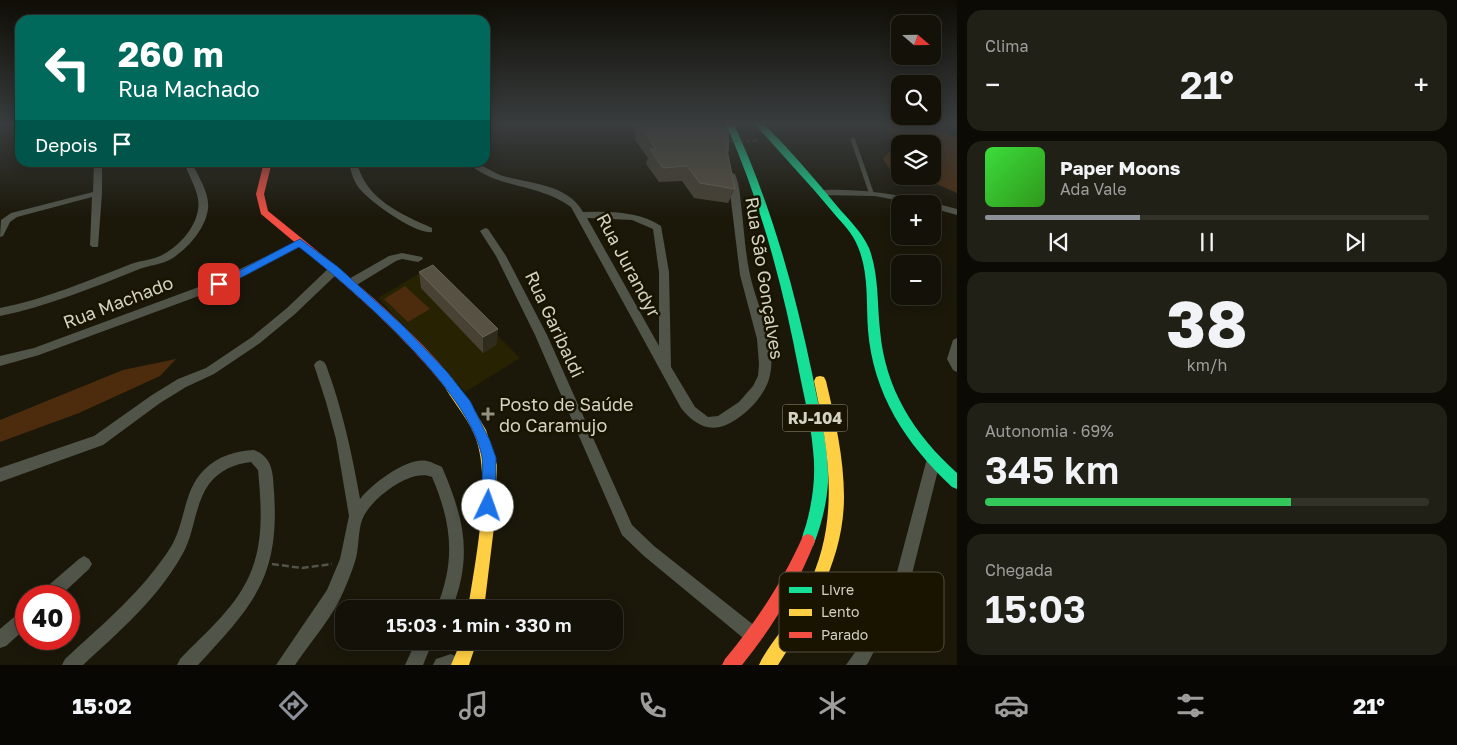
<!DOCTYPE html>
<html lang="pt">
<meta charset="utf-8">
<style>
body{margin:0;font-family:"Golos Text",sans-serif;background:#212016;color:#f1f3f6;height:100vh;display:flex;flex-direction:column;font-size:19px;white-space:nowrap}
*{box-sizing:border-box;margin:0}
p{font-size:16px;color:#9d9e9c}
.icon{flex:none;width:28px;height:28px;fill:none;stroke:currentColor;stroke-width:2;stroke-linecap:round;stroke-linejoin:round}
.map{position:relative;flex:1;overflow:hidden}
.details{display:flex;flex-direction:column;gap:10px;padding:10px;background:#0b0a04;width:500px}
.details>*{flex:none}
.banner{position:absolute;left:15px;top:15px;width:475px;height:152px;border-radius:15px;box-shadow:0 2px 12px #0003,0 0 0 1px #333229;background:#00695c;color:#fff;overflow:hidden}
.needle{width:32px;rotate:110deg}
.buttons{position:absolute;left:891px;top:15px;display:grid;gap:10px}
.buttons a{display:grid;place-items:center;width:50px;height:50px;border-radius:10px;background:#141208;box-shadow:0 2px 12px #0003,0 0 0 1px #333229;font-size:25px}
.speed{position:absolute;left:15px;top:585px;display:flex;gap:10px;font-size:25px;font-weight:700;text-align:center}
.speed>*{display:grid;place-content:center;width:65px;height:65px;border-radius:50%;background:#141208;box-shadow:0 2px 12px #0003,0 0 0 1px #333229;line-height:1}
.speed .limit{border:8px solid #d22;background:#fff;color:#111}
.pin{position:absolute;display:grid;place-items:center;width:42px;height:42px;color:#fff;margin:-21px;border-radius:10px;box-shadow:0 2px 8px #0006}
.me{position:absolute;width:55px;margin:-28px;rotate:3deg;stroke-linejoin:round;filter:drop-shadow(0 0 4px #0008)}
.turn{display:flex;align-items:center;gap:18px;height:105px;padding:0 20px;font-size:22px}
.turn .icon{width:65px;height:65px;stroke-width:2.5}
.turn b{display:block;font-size:35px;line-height:42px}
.then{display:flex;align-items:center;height:48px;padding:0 20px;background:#0003;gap:10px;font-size:19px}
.big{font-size:38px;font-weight:600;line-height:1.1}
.details .tile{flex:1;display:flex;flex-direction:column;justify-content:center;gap:8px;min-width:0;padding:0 18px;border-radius:15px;background:#212016}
.details .dial{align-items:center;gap:0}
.dial b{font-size:65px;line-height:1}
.song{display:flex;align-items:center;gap:15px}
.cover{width:60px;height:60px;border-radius:8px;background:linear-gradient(135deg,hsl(120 70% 55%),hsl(110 70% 35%))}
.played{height:5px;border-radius:2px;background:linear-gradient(90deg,#8c9099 35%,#333229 35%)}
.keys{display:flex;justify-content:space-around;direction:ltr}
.heat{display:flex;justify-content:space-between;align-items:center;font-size:28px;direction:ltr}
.charge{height:8px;border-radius:4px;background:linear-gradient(90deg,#34c759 69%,#333229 0)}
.trip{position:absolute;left:335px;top:600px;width:288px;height:50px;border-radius:15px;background:#141208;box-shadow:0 2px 12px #0003,0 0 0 1px #333229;font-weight:600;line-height:50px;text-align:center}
.dock{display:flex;height:80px;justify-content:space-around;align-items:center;background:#080703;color:#9d9e9c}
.dock .icon{width:35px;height:35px}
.dock .active{color:#8c9099}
.dock b{font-size:22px;color:#f1f3f6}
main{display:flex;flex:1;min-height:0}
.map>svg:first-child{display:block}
</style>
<main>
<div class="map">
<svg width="957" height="665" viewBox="0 0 957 665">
<rect width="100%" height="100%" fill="#1b180a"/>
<path fill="#262202" d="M430 267 520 358 465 392 378 298Z"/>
<g fill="#4c2c0d" fill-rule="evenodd">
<path d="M879 124H936L933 127 935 130 957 137V193L923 178H896L883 159 901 140ZM900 144H932V176H900Z"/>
<path d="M405 286 430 309 408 322 384 299Z"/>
<path d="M176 359 160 376 79 413 0 442V420L123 370Z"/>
</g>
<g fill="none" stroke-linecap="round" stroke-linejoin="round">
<path stroke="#525449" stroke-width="1" stroke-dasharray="4 2" stroke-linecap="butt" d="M744 129H751L757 141"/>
<path stroke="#525449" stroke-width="2.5" stroke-dasharray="7 3" stroke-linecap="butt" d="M272 564 302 568 332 564"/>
<path stroke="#515449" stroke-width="4.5" d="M853 140 871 192"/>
<g fill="#515449" fill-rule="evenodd">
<path d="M725 124H733L729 132V151L725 153 721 151V132Z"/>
<path d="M94 162H145L141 164 102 167V193L98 247H92L90 245 92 197 17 217 10 222 3 236 0 237 1 220 11 213 93 192Z"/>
<path d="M184 162H192C198 177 210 193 208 209 205 229 189 247 173 258 162 265 149 265 137 270 92 288 48 306 0 316V308C46 299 87 281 131 264 142 260 154 260 164 254 180 245 195 228 198 210 201 193 189 178 184 162Z"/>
<path d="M349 162H357C365 199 401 214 432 228V232C416 235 369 201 359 188 353 180 351 172 349 162Z"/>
<path d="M467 162C480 162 488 170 500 175 528 184 567 183 583 212 609 211 639 211 661 226L669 272 671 367 695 407 708 417 718 416 739 402 753 386 758 376 759 364 757 339 740 275 728 176 732 173 735 174C739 183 740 194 741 204 744 228 745 252 750 275 757 307 777 342 770 375 766 396 744 417 726 425 707 433 692 422 681 408L571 207C539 183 495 189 467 162ZM587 218 632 220 653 229 659 272V346Z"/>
<path d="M823 190C870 188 912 197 957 209V215L932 208V204H916L875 196 820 195 819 193Z"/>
<path d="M485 228 488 229 506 256 547 335 632 525 654 546 760 630 762 636 760 642 754 644 748 642 644 556 622 535 535 335 496 256 480 231Z"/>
<path d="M300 240 305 243 303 245 223 287 39 355 0 366V356L34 348 215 281Z"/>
<path d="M402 253 422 257 423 259 418 262 402 259 396 261 355 286 351 287 346 283 347 280 389 256Z"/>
<path d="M335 265 340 269 339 272 295 314 260 343 214 374 186 387 160 403 103 445 0 482V468L94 436 152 395 178 379 206 368 252 337 287 308 331 266Z"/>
<path d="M957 338V372L953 370 947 359 953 340Z"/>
<path d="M320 360 324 362 326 365C342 408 352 453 360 499 372 484 407 457 427 461 432 462 437 465 442 467 464 518 473 555 452 609H436C456 561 452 524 432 477 411 467 369 500 362 520 358 532 359 546 356 558 352 572 345 589 339 601 327 624 309 644 295 665H276L327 590 340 559 349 516 336 439 326 402 314 365 316 362Z"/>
<path d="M254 450C273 457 273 474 274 491 280 578 253 605 198 665H177L180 659C206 632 239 605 252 569 264 538 261 502 258 470L251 462C234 464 220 470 209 484 194 505 195 533 182 555 158 598 119 632 83 665H62L65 659C103 624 145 589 172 545 186 520 183 490 205 469 218 456 236 451 254 450Z"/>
<path d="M933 456 938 458 940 462 911 578 868 663 866 665H846L856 651 896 576 926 462 928 458Z"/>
<path d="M84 556 89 559 92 564 89 569 60 596H41L43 590 79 559Z"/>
<path d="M26 610V628L6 646 0 648V629L20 612Z"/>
<path d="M416 641H433L423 665H405Z"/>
<path d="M451 654 462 659 465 665H433L436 659Z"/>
</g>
<g fill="#16e098" fill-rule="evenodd">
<path d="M726 124H734C771 205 794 287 812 373 819 409 829 445 828 482 827 502 822 522 815 541L813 546 808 548 803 546C800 539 804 532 806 525 813 500 816 475 813 450 811 423 804 397 799 371 783 286 761 204 726 124Z"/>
<path d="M755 124H764C790 150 814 178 837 206 848 219 862 232 869 248 879 274 877 303 880 330 885 389 914 434 957 473V489L952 487C906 444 873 394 868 330 866 302 869 273 858 247 853 233 841 222 831 210 807 181 780 153 755 124Z"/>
</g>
<g fill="#ffcf43" fill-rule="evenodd">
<path d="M820 376 824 377 826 381C835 419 844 458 844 497 844 560 811 614 778 665H759C765 651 776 639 784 626 792 615 799 602 806 590 841 524 829 451 814 381L816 377Z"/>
<path d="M448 377 452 378 471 405 486 430 497 465 494 527 484 609H468C475 562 493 476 474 434 466 415 451 400 442 382L444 378Z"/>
<path d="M461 641H477L469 665H451Z"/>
</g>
<g fill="#f24e42" fill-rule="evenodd">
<path d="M264 162H272L264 194 268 211C333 264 399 314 452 378L454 382 452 386 448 387 444 386C391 320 325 268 261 214L256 194Z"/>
<path d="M808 534 813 536 815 541C797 586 773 627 742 665H722L725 659C757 621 783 581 803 536Z"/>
</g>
<path stroke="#525449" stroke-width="1" stroke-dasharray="4 2" stroke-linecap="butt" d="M728 141H757"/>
</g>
<g fill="#484234">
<path d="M633 124H719L735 189 728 203 694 198 682 181 659 182 646 164 648 158 635 140 636 136Z"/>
<path d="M419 272 497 344 483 353 421 288Z"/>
</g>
<path fill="#2f2b1d" d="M498 329 497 344 483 353V337Z"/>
<g fill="#575143" stroke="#6a6657">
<path d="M640 124H719L723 130 735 189 700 183 687 166 663 168 650 149H656L639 125H641Z"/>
<path d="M433 265 498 329 483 337 419 272Z"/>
</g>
<linearGradient id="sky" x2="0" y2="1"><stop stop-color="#0f0d06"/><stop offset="0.57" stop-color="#393d3e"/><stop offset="1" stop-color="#393d3e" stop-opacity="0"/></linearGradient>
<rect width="957" height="217" fill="url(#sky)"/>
<path fill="#1a73e8" stroke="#114b97" d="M300 239 338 267 404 327 447 372 470 401 490 441 496 458 495 506 493 512 488 514 483 512 481 506C481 491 484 472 482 457 470 390 352 288 299 247L223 287H215L214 284Z"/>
<path fill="#939182" stroke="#181400" stroke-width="2" d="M485.5 406.5h5v5h5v5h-5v5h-5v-5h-5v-5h5z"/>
<g text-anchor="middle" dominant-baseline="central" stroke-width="5" stroke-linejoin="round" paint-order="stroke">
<rect fill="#181400" stroke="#9c9988" stroke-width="1" x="782.5" y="404.5" width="65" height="27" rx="4"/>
<g font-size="16" font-weight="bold" fill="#d4d2c3">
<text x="815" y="418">RJ-104</text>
</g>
<g font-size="18" fill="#d4d2c3" stroke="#181400">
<text transform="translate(629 265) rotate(62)">Rua Jurandyr</text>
<text transform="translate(765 278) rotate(81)">Rua São Gonçalves</text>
<text transform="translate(118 302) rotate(-21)">Rua Machado</text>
<text transform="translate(555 324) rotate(65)">Rua Garibaldi</text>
</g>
<g font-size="18" fill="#d4d2c3" stroke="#181400" text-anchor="start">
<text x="499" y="404">Posto de Saúde<tspan x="499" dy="21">do Caramujo</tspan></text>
</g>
</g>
<rect x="779" y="572" width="165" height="80" rx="8" fill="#181400" stroke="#504d3a" stroke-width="1"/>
<rect x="789" y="587" width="23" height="6" fill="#16e098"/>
<rect x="789" y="609" width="23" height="7" fill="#ffcf43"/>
<rect x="789" y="632" width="23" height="6" fill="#f24e42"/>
<g font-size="14" fill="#d4d2c3">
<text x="821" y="595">Livre</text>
<text x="821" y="617">Lento</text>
<text x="821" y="640">Parado</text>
</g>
</svg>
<div class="buttons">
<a><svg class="needle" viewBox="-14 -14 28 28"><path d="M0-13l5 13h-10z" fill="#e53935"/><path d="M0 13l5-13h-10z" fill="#9d9e9c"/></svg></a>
<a><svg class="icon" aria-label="search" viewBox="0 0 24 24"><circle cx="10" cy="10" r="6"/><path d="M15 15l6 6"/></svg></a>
<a><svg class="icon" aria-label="layers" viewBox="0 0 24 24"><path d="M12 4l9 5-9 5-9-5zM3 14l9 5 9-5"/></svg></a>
<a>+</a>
<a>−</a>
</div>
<div class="speed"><div class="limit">40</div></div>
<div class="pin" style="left:219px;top:284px;background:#d93025"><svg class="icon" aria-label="arrive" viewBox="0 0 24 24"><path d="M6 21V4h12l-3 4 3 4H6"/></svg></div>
<svg class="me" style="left:488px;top:506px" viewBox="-20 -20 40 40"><circle r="19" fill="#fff"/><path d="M0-13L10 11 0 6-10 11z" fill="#1a73e8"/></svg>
<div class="trip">15:03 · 1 min · 330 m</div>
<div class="banner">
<div class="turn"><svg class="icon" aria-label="left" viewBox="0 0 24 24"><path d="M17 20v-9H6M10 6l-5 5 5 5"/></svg><div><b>260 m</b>Rua Machado</div></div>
<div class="then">Depois<svg class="icon" aria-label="arrive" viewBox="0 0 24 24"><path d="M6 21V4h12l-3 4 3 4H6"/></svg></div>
</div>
</div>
<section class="details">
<div class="tile"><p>Clima</p>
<div class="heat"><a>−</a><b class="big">21°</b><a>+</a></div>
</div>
<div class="tile">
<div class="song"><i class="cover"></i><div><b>Paper Moons</b><p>Ada Vale</p></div></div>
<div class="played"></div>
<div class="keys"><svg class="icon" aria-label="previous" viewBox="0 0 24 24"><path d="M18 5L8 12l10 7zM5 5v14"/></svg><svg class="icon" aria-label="pause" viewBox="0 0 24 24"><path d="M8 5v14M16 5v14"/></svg><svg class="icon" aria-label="next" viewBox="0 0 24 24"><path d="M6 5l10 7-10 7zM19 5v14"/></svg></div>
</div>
<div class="tile dial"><b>38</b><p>km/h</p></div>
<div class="tile"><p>Autonomia · 69%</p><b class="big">345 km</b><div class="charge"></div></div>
<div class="tile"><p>Chegada</p><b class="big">15:03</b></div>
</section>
</main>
<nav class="dock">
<b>15:02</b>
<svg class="icon active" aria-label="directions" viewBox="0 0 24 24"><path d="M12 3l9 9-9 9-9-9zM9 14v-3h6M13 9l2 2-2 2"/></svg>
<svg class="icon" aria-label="music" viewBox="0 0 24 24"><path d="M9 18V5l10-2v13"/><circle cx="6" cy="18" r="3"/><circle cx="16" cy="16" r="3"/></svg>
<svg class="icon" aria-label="phone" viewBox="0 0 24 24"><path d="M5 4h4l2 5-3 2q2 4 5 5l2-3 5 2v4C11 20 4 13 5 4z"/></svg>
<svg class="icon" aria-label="climate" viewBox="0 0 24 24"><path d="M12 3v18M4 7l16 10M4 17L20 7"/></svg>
<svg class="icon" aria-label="car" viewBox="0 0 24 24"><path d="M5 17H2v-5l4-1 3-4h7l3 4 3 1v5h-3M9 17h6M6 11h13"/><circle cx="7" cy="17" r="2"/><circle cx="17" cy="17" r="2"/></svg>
<svg class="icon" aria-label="filters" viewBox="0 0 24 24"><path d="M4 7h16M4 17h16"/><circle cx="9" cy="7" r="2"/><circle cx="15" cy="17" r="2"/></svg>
<b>21°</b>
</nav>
